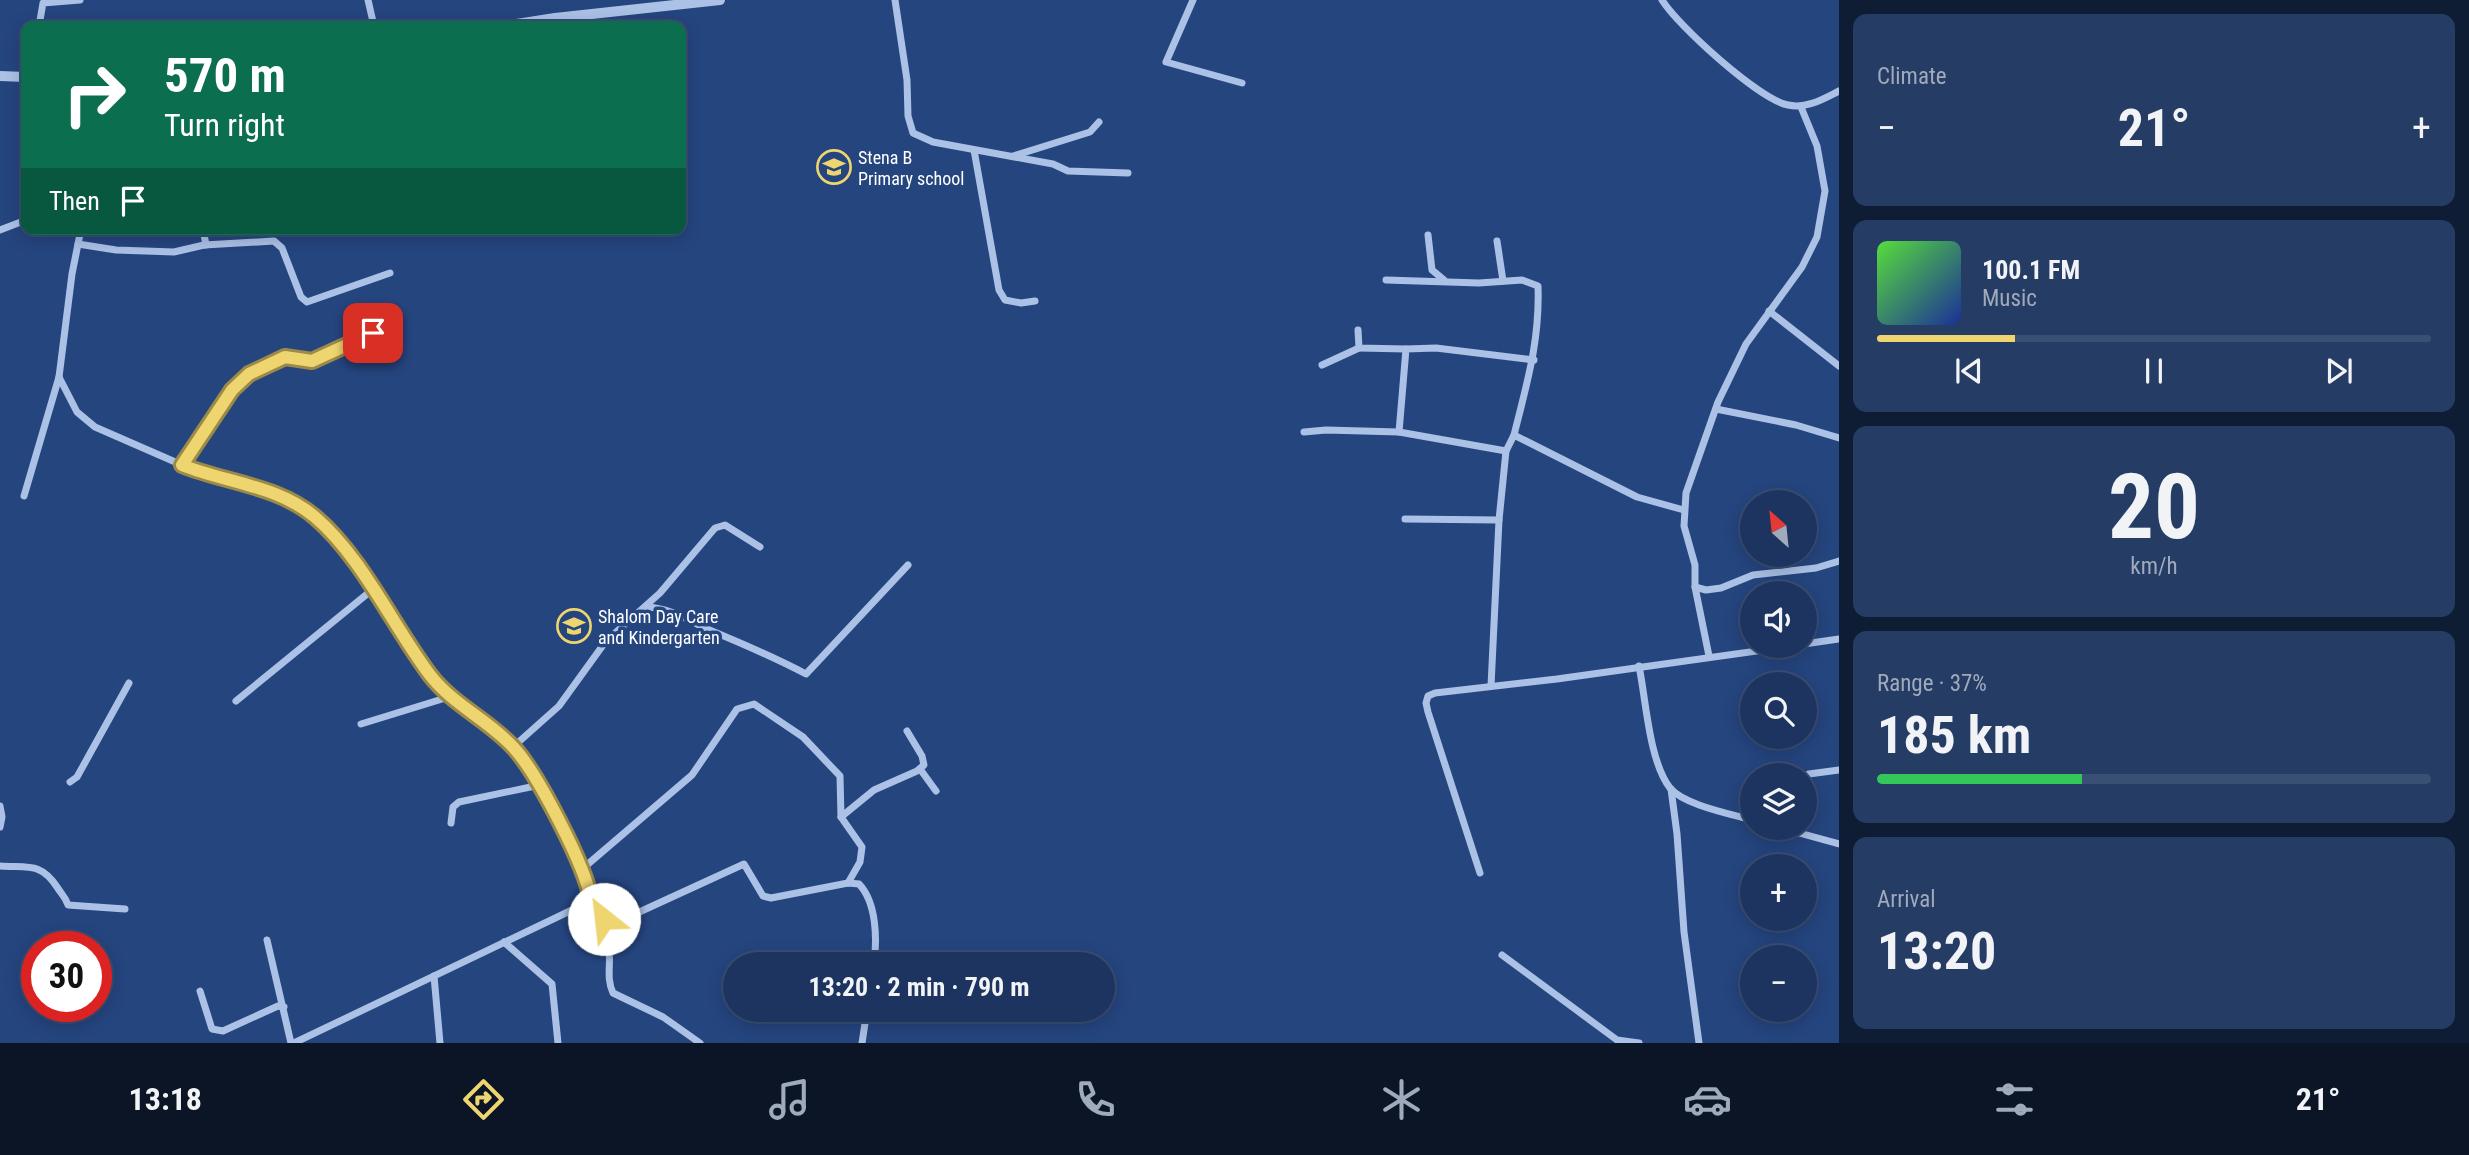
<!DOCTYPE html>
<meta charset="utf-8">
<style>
body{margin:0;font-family:"Roboto Condensed",sans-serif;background:#253c65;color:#f1f3f6;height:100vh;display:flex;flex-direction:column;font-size:26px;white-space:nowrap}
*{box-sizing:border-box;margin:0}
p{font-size:23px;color:#a0aabd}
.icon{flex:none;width:38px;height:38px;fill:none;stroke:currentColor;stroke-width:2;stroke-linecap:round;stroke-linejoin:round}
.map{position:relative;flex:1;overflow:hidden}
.panel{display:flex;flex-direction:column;gap:14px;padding:14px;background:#0f1d34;width:630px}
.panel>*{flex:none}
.top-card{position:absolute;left:21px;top:21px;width:665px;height:214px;border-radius:14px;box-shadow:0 4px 18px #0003,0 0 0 2px #3a4f74;background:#0b6e4f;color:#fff;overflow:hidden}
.needle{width:46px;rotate:333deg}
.controls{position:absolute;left:1740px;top:490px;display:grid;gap:14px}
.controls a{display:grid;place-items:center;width:77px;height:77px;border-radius:50%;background:#1c345f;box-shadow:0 4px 18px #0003,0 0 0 2px #3a4f74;font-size:35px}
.speed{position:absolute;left:21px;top:931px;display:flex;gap:14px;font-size:35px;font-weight:700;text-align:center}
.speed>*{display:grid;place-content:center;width:91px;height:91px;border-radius:50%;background:#1c345f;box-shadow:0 4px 18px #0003,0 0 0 2px #3a4f74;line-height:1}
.speed .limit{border:10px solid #d22;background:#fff;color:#111}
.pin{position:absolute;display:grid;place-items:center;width:60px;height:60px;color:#fff;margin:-30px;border-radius:14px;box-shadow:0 4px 10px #0006}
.me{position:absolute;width:77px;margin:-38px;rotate:331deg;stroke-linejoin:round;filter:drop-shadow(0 0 5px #0008)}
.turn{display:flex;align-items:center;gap:24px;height:147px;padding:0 28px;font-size:32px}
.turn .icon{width:91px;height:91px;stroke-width:2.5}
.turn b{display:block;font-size:49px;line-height:60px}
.then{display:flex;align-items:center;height:66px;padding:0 28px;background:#0003;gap:14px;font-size:26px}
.big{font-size:52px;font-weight:700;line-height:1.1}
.panel .card{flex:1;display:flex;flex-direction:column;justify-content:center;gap:10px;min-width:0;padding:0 24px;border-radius:14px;background:#253c65}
.panel .dial{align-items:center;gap:0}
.dial b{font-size:91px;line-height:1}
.song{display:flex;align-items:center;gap:21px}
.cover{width:84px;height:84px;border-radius:10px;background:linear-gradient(135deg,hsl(110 70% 55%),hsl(230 70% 35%))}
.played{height:7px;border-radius:4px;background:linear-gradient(90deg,#efd56f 25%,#3a4f74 25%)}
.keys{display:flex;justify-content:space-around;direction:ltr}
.heat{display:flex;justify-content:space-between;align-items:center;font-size:38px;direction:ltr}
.charge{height:10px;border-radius:5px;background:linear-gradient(90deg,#34c759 37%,#3a4f74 0)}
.trip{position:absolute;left:723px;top:952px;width:392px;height:70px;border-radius:35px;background:#1c345f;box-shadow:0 4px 18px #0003,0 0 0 2px #3a4f74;font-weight:700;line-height:70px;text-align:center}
.dock{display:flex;height:112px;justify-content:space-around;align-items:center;background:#0b1526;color:#a0aabd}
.dock .icon{width:49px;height:49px}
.dock .active{color:#efd56f}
.dock b{font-size:32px;color:#f1f3f6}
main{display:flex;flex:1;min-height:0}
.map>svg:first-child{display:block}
</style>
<main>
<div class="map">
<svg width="1839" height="1043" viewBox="0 0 1839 1043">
<rect width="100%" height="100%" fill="#25457f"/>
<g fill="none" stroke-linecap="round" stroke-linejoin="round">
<g stroke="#abc1e6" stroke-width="7">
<path d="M368 0 374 26"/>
<path d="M895 0 907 80 908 116 913 133 933 142 1053 164 1068 171 1128 173"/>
<path d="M1193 0 1166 62 1242 83"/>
<path d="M1662 0C1678 26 1760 100 1788 105 1807 109 1823 99 1839 91"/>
<path d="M39 26 43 3 80 0"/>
<path d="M974 150 999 290 1005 300 1021 303 1035 301"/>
<path d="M1013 156 1090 132 1099 122"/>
<path d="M203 229 206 245"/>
<path d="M0 230 26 220"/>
<path d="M1428 235 1432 270 1444 280"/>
<path d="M1497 241 1503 281"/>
<path d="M78 244 116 250 174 252 204 245 274 241 282 248 301 297 307 302 390 273"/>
<path d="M1386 280 1479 283 1522 280 1538 286C1540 340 1527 383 1514 435"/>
<path d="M1769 311 1839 366"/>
<path d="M1358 330 1359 348 1406 349"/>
<path d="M1322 365 1359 348"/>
<path d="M59 377 77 412 95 427 189 468 280 495 315 517 351 556 438 684 513 747 540 785 581 870 591 899"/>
<path d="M1716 409 1796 425 1839 438"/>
<path d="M1304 432 1326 430 1399 432 1506 451 1514 435 1637 497 1684 510"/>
<path d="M1399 432 1406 349 1436 348 1534 360"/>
<path d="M182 465 222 409 232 390 249 374 285 357 312 361 373 333"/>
<path d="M24 496 59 377 72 274 81 229"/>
<path d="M1405 519 1499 520"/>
<path d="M1695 587 1706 590 1721 588 1753 575 1816 568 1839 561"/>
<path d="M646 607C670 608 686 619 707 629 741 643 774 657 806 674L908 565"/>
<path d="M1804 644 1839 639"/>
<path d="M1709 656 1695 587V565L1684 526 1686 493 1718 402 1746 344 1802 267 1817 237 1825 191 1817 146 1801 107"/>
<path d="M1639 666C1646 700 1649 761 1670 788 1684 805 1731 814 1752 820"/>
<path d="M1491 686 1499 520 1506 451"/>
<path d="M236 701 372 590"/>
<path d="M361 724 452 696"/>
<path d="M513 747 559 706 606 641 660 593 715 528 725 525 760 547"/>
<path d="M920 769 936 791"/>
<path d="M1809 774 1839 770"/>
<path d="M70 782 77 777 129 683"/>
<path d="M1671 789 1677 834 1684 932 1699 1043"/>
<path d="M0 806 2 817 0 827"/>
<path d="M841 817 874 790 917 771 924 765 922 756 907 731"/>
<path d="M451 823 453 807 459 802 540 785"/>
<path d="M1781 828 1839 844"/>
<path d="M0 866C28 868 41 862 57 887 62 895 65 896 68 905L125 909"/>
<path d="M581 870 692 775 737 709 754 704 803 737 840 776 841 817 862 847 860 862 848 883"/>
<path d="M1480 873 1428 712 1426 703 1428 696 1435 693 1557 679 1792 646"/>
<path d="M604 919 635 914 744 864 763 896 771 898 848 883 859 884C877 903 877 940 874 964"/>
<path d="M267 940 291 1043"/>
<path d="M504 942 552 984 558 1043"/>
<path d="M1502 955 1617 1040 1639 1043"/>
<path d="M434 976 440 1043"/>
<path d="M200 991 212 1029 223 1031 278 1006 284 1007"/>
<path d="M294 1043 595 899 598 901C604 916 607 933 609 950 611 965 606 978 613 993L663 1017 700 1043"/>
<path d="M862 1043 867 1010"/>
</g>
<g stroke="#abc1e6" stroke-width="10">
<path d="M503 26 555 18 720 0"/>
<path d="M0 76 26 77"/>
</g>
</g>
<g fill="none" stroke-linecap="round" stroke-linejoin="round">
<g stroke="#9b8a48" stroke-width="18">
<path id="route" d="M373 333 312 361 285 357 249 374 232 390 182 465C226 483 277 485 315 517 362 557 393 626 430 675 453 705 490 721 514 748 537 773 586 867 591 900L598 901 604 919"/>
</g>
<use href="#route" stroke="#efd56f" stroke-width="12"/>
</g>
<defs>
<g id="school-ring" transform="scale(1.75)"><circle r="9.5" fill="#25457f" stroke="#efd56f" stroke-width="1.5"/><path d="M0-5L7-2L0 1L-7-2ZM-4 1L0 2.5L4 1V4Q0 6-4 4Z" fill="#efd56f"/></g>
</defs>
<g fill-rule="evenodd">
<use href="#school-ring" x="834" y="167"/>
<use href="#school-ring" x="574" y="626"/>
</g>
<g text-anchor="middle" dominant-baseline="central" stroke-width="7" stroke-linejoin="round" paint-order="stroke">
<g font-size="18" fill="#fff" stroke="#25457f" text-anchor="start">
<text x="858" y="157">Stena B<tspan x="858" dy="21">Primary school</tspan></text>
<text x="598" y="616">Shalom Day Care<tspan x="598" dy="21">and Kindergarten</tspan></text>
</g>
</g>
</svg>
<div class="controls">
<a><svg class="needle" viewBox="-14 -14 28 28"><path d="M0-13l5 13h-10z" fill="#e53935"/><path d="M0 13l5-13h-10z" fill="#a0aabd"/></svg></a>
<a><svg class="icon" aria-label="sound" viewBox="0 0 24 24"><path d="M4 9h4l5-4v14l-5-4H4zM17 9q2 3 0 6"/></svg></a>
<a><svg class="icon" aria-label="search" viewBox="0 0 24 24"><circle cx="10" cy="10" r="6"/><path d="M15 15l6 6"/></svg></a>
<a><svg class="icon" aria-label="layers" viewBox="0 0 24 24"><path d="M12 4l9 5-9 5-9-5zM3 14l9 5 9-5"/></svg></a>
<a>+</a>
<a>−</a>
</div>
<div class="speed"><div class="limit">30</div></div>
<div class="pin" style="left:373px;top:333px;background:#d93025"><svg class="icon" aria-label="arrive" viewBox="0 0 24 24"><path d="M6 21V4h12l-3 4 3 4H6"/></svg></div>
<svg class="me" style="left:604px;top:919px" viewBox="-20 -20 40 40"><circle r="19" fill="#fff"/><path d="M0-13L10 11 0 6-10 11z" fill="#efd56f"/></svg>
<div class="trip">13:20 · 2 min · 790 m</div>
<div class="top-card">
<div class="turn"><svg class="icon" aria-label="right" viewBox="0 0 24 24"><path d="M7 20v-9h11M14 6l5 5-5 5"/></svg><div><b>570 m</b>Turn right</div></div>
<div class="then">Then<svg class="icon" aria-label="arrive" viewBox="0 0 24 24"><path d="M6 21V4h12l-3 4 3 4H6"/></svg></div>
</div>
</div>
<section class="panel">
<div class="card"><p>Climate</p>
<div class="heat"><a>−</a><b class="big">21°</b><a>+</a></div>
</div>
<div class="card">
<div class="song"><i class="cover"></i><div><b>100.1 FM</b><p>Music</p></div></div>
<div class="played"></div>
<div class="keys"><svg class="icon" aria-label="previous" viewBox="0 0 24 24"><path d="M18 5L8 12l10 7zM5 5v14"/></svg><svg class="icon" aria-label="pause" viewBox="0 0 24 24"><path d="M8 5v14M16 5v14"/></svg><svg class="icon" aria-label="next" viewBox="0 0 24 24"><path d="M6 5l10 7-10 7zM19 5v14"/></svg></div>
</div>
<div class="card dial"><b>20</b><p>km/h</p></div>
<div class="card"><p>Range · 37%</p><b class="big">185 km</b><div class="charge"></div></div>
<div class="card"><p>Arrival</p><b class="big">13:20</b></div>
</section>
</main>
<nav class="dock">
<b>13:18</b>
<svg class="icon active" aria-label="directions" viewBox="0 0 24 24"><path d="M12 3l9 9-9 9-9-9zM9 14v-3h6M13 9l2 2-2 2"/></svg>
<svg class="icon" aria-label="music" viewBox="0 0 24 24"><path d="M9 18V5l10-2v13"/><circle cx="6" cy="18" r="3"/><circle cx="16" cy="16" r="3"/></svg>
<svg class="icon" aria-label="phone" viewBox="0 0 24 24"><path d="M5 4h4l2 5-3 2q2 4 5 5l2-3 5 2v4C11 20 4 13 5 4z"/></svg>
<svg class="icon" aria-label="climate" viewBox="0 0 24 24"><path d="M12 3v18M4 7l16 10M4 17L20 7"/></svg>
<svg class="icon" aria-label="car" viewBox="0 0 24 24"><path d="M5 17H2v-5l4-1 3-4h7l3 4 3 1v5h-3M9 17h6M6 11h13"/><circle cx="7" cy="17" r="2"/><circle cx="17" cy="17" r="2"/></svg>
<svg class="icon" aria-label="filters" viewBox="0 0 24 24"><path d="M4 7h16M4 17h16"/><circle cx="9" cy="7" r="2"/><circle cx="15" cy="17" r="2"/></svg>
<b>21°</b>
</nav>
